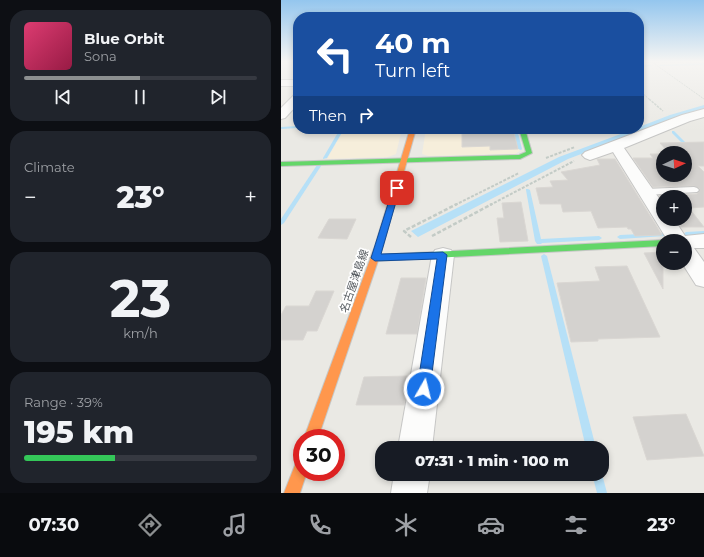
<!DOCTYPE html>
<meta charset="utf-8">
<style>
body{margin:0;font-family:Montserrat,"Noto Sans JP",sans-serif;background:#20242c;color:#f1f3f6;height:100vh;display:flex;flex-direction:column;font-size:15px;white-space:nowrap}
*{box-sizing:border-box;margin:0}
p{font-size:13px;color:#9ea1a6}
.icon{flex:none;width:22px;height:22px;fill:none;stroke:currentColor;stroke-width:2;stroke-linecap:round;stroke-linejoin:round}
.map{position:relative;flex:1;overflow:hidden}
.sheet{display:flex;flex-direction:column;gap:10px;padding:10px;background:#0d0f14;width:281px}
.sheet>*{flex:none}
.top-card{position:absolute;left:12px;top:12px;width:351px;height:122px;border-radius:16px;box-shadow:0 2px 6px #0003;background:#1a4fa0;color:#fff;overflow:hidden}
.needle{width:26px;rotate:86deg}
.buttons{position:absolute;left:375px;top:146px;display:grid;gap:8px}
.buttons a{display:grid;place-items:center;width:36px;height:36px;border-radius:50%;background:#171b24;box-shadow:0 2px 6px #0003;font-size:20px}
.speed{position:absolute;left:12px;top:429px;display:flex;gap:8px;font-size:20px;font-weight:700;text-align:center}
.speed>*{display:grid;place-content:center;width:52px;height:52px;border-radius:50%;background:#171b24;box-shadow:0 2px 6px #0003;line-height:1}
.speed .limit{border:6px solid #d22;background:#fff;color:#111}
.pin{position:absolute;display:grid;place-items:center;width:34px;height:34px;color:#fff;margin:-17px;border-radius:8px;box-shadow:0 2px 6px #0006}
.me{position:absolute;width:44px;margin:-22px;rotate:8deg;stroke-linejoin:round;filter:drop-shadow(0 0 3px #0008)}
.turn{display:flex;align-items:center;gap:14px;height:84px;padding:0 16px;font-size:18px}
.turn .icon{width:52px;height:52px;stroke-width:2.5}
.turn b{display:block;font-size:28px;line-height:34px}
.then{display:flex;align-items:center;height:38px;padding:0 16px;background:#0003;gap:8px;font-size:15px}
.big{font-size:30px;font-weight:800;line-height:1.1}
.sheet .widget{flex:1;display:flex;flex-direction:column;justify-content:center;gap:6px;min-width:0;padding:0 14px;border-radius:16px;background:#20242c}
.sheet .dial{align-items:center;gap:0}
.dial b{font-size:52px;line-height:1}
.song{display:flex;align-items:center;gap:12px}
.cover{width:48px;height:48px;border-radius:6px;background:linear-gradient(135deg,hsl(340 70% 55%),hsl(340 70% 35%))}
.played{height:4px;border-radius:2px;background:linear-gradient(90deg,#8c8f90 50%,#363941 50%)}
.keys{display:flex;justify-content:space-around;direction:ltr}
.heat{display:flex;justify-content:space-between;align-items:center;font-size:22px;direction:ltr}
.charge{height:6px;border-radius:3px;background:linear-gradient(90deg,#34c759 39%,#363941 0)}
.trip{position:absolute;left:94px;top:441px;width:234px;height:40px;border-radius:16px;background:#171b24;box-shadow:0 2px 6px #0003;font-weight:800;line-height:40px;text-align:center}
.tabs{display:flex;height:64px;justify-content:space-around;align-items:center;background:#090b0e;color:#9ea1a6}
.tabs .icon{width:28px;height:28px}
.tabs .active{color:#8c8f90}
.tabs b{font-size:18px;color:#f1f3f6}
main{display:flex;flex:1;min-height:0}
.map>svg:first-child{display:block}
</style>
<main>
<section class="sheet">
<div class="widget">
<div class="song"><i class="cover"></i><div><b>Blue Orbit</b><p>Sona</p></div></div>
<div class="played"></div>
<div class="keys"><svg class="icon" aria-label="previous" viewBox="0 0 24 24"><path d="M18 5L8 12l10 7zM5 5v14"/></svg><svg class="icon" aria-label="pause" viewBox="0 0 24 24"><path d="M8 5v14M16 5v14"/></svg><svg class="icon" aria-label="next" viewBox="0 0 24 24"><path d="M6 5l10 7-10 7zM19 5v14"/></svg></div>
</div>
<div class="widget"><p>Climate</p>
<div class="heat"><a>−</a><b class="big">23°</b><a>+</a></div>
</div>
<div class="widget dial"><b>23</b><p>km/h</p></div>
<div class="widget"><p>Range · 39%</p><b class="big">195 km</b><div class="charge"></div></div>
</section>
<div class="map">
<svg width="423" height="493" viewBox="0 0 423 493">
<rect width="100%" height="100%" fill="#eae9e4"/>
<g fill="#f6eedb">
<path d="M63 129H121L115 154 107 157 46 159Z"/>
<path d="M145 129H232L239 151 234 154 147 156 141 154Z"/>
</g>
<path fill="#b6e0f7" d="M423 105V110L401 116 287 159 137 237 130 231 278 157 353 129H358V127L389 115Z"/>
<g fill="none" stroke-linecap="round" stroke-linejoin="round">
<g fill="#b6e0f7" fill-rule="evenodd">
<path d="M423 63V65L379 66 378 65Z"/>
<path d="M358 65H370L371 66 358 67Z"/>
<path d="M17 126V128L0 129V127Z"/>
<path d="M59 129H63L46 158 42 159V158Z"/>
<path d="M232 129H236L241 149 240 150 237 149Z"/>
<path d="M391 131H393L409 147V149H407L391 133Z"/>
<path d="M36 165H40V166L3 223 0 225V219Z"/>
<path d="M245 189H247L249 190 260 239 318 236 321 238 318 240 261 243 260 244H256L254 241 245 190Z"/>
<path d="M423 231V235L405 236 402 234 405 232Z"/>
<path d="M382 233 385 235 384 236 339 239 336 237 339 235Z"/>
<path d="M263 254 266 256 315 448H305L260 256Z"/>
<path d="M311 474H321L326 493H316Z"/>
</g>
</g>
<g fill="#d4d2cf" stroke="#dad7d3">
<path d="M181 129H232L237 149 209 150V146L181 147Z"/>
<path d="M423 142V166H417L423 172V207L408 208 423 227H400L395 219H404V197H382V201L378 196 416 194 419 189 413 186 372 187 352 158H372L369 154H382V175H404V153H388L379 143Z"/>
<path d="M316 159H334L381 235 354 236 350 229H347L346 227 317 228 310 211 282 212 280 204H259L255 188 272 187 269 181 287 180 280 172 319 165Z"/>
<path d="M240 202 247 241 219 242 216 218H223L221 203Z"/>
<path d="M48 219H75L66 239 37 238Z"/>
<path d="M382 252V289L363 253Z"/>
<path d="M346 266 379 337 317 339V341L290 342 276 283 319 281 314 267Z"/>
<path d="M120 278H145L136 334H105Z"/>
<path d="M35 291H53L36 331H26L22 340H0V315L5 306H28Z"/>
<path d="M128 376 123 405H75L83 377Z"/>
<path d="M405 414 423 456 366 460 352 417Z"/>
</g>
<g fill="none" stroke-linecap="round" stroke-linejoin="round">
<g stroke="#c6c6c5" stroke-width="2">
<path id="lane" d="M413 187 416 188 418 190 416 192 365 195 360 192 365 189Z"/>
</g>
<g stroke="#c6c6c5" stroke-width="2">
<g id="street">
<rect x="0" y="80" width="17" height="6"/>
<path d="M17 94V104L4 118 0 119V108L13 95Z"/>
<path d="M423 109V117L409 121 343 148 382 204V219H393L404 236 423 234V248H413L423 262V287L415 285 401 263H404V241H387L332 152 309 160 304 158 301 155 304 152 401 115Z"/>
<path d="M162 248 170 250 173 255 151 448H117L151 255 154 250Z"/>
<path d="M113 474H149L146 493H110Z"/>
</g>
</g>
<g stroke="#c6c7c6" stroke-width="2">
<g id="fast">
<path d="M238 129H244L251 153 239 159 0 166V162L238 155 245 152Z"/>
<path d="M382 240 385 241H382V246L94 261 89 258 94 255Z"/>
</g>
</g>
<g stroke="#c6c7c6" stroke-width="2">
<g id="slow">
<path d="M129 129H135L102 246 37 438H23L94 246Z"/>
<path d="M21 457V472H26L19 493H3L16 460Z"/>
</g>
</g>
<g stroke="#c3cbc6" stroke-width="1" stroke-dasharray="2 1" stroke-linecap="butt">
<path d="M371 62 423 99"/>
<path d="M358 90 369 100"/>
</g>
<path stroke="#c3cbc6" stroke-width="1.5" stroke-dasharray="2.5 1" stroke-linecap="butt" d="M368 99 382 111"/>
<g stroke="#c3cbc6" stroke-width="2" stroke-dasharray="3 1.5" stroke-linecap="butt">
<path d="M265 158 294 147"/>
<path d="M174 205 238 173"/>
<path d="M209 205 293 161"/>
</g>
<g stroke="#c3cbc6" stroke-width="2.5" stroke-dasharray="4 2" stroke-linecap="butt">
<path d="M151 236 211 204"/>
<path d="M130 237 123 231 176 204"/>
</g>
<use href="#lane" fill="#fcfcfb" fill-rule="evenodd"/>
<use href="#street" fill="#fcfcfb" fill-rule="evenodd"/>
<use href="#fast" fill="#63d668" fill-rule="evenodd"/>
<use href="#slow" fill="#ff974d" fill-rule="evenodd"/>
</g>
<linearGradient id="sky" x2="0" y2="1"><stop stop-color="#94c6ee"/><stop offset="0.47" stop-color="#f6f5f3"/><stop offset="1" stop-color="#f6f5f3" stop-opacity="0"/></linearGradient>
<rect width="423" height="131" fill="url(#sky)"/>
<path fill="#1a73e8" stroke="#114b97" d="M116 186 119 188 100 254 162 252 166 255 149 389 147 393 143 395 138 393 136 389 156 259 94 261 90 258 112 188Z"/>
<g text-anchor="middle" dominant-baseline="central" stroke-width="3.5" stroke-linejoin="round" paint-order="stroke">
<g font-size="11" fill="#595e63" stroke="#fff">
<text transform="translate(73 281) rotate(-71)">名古屋津島線</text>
</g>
</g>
</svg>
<div class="buttons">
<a><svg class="needle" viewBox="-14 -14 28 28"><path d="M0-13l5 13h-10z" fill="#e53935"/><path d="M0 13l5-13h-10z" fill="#9ea1a6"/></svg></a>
<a>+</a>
<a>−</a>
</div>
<div class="speed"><div class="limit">30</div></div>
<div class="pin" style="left:116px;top:188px;background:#d93025"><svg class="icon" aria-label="arrive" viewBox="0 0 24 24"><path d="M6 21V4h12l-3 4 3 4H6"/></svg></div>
<svg class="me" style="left:143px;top:389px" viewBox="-20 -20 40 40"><circle r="17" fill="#1a73e8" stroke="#fff" stroke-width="3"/><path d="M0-11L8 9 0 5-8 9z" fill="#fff"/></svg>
<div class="trip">07:31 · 1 min · 100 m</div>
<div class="top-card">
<div class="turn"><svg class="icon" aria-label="left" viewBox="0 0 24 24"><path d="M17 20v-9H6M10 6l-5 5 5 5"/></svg><div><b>40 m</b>Turn left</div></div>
<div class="then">Then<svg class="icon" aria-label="right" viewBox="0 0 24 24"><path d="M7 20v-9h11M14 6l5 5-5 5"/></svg></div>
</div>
</div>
</main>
<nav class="tabs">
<b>07:30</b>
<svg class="icon active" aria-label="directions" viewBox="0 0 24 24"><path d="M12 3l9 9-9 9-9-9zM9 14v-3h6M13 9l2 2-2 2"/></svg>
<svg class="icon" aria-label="music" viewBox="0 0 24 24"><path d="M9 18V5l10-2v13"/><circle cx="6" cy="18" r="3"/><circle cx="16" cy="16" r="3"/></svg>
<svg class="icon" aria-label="phone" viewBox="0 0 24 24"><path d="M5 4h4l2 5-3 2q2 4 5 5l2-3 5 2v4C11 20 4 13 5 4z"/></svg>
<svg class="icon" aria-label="climate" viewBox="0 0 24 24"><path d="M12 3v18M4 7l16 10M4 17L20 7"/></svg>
<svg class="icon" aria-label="car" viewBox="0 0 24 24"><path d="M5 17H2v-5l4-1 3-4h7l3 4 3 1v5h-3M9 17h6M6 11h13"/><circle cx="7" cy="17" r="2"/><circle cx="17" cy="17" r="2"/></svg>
<svg class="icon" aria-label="filters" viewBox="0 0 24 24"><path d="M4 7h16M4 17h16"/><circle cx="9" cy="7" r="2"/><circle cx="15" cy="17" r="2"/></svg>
<b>23°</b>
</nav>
